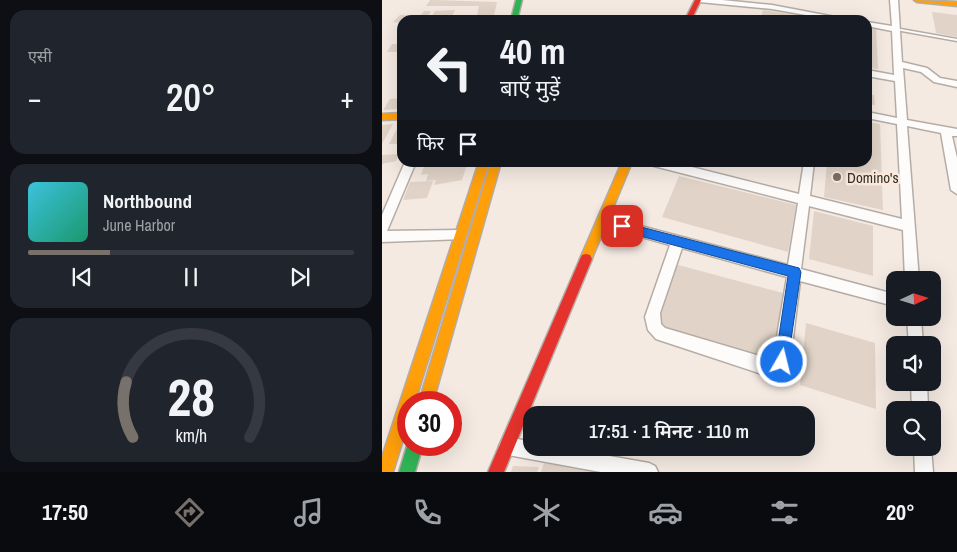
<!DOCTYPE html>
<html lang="hi">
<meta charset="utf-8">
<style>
body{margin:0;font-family:"Archivo Narrow","Noto Sans Devanagari",sans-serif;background:#20242c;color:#f1f3f6;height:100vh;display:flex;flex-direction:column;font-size:19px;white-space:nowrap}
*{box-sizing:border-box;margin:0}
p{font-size:16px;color:#9ea1a6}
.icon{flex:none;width:28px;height:28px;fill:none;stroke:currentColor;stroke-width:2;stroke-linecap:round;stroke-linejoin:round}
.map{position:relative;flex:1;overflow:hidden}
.panel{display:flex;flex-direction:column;gap:10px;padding:10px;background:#0d0f14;width:382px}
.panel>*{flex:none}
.guide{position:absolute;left:15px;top:15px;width:475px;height:152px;border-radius:15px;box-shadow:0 5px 20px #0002;background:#171b24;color:#f1f3f6;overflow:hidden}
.needle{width:32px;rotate:86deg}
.buttons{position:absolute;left:504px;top:271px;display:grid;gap:10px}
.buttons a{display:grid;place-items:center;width:55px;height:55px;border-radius:10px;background:#171b24;box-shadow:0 5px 20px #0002;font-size:25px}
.speed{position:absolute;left:15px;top:391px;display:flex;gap:10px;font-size:25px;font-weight:700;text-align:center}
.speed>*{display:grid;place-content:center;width:65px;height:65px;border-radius:50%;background:#171b24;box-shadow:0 5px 20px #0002;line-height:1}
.speed .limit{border:8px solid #d22;background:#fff;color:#111}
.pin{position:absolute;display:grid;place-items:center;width:42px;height:42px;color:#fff;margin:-21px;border-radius:10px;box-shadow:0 2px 8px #0006}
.me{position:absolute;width:55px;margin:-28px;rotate:8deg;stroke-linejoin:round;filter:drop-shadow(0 0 4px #0008)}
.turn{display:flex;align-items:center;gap:18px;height:105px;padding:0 20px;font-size:22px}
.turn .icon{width:65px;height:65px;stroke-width:2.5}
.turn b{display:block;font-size:35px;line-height:42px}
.then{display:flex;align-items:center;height:48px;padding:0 20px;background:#0003;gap:10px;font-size:19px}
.big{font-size:38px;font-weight:600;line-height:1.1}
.panel .card{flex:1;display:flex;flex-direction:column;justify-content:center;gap:8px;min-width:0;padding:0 18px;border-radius:15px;background:#20242c}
.panel .dial{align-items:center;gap:0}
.dial svg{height:130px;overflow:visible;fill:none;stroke:#363941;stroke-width:7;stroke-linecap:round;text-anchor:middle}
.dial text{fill:#f1f3f6;stroke:none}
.song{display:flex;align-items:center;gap:15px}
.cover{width:60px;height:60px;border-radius:8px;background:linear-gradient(135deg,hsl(190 70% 55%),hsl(160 70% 35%))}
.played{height:5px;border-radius:2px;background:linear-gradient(90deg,#78706a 25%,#363941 25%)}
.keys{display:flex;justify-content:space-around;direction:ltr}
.heat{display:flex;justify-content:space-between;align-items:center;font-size:28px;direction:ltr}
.trip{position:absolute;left:141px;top:406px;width:292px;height:50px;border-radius:15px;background:#171b24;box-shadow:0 5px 20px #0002;font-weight:600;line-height:50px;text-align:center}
.dock{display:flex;height:80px;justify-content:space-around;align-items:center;background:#090b0e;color:#9ea1a6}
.dock .icon{width:35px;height:35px}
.dock .on{color:#78706a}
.dock b{font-size:22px;color:#f1f3f6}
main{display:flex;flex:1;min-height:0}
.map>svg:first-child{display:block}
</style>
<main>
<section class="panel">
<div class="card"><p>एसी</p>
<div class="heat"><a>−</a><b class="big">20°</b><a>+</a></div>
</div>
<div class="card">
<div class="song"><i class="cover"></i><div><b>Northbound</b><p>June Harbor</p></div></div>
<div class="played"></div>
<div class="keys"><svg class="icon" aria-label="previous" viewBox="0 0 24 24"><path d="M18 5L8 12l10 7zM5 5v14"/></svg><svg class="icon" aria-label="pause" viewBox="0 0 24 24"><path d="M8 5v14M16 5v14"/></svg><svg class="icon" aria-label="next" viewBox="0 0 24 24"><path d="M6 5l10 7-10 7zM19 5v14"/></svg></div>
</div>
<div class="card dial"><svg viewBox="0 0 100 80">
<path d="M14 69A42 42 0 1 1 86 69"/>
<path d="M14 69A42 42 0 0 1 10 35" stroke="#78706a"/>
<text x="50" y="56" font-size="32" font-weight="700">28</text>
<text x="50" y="72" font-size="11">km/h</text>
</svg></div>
</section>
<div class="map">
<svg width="575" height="472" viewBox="0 0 575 472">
<rect width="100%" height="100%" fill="#f4eae2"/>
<g fill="#e1d3c7">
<path d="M48 0H52L115 2 111 20H94L97 6H44Z"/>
<path d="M73 10 68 20H20V23L11 22 18 15H39L42 11H49L46 16 54 17 50 16 53 11Z"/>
<path d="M381 10 441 19 440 20H378Z"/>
<path d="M550 12 575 15V37L554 33Z"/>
<path d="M485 25 494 27 496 69 485 67Z"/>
<path d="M20 40V52H5L10 44H17Z"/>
<path d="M485 94 492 95 493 105 485 104Z"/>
<path d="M20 98V109L1 110 8 99Z"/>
<path d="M20 119V138L18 144H7Z"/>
<path d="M485 122 498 124 501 210 442 197 445 162H485Z"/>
<path d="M11 124 0 144V125Z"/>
<path d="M17 154 14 161 0 164V155Z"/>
<path d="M59 162H86L80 180 52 185 54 180 44 181 46 174 39 175 43 164Z"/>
<path d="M297 176 414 205 406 252 280 217Z"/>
<path d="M51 181 45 198 21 200 28 182Z"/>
<path d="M432 211 491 226V276L427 259Z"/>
<path d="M289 263 401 293 392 360 270 323Z"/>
<path d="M424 323 493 343 494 409 418 385Z"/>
<path d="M162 463 218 471V472H159Z"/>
<path d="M131 466 157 467 155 472H129Z"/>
</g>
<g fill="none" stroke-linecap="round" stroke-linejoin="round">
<g stroke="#b4aca6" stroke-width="3">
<path id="lane" d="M513 28 575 39V41L514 30H513Z"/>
</g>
<g stroke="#b4aca6" stroke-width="3">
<g id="street">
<path d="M313 0H340L390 5 469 20H452L390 9 317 2Z"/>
<path d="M508 0H516L520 62 545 68 558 78 575 81V87L552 82 539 72 521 68 525 120 575 129V136H570L575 158V194L569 190 559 133 525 126 537 280H523L521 230 427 206 419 269 512 294V306L418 281 408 362C403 373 398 376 386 376L274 339 266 330 263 317 288 245 217 225 215 221 217 217 221 216 406 265 416 203 272 166 267 162H290L417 194 422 162H432L428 196 520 219 515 124 485 118V112L515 118 513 81 485 76V70L512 75 510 31 485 26V22L510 26ZM300 248 405 277 391 360 283 328 279 324 278 313Z"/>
<path d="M23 162H34L5 231 78 230 82 231 84 235 82 239 0 242V215Z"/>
<path d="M525 318H539L541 345H527Z"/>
<path d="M529 382H545L546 410H530Z"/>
<path d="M126 437 150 442V448H182L267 463 273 466 276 472H219L126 455 120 452 117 446 120 440Z"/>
<path d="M532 448H549L551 472H533Z"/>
</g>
</g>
<g stroke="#b4aca6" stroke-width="3">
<g id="fast">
<path d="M134 0H140L135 20H129Z"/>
<path d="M26 443V445H41L33 472H17Z"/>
</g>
</g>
<g stroke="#b4aca6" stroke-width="3">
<g id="slow">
<path d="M532 0 575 2V6L535 2Z"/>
<path d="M20 113V119L0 120V114Z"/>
<path d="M97 162H107L33 402H26V423L11 472H0V457Z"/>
<path d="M109 162H119L51 402H37Z"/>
<path d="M240 162H250L208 263 204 264 200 263 198 259Z"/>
</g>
</g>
<g stroke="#b4aca6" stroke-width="3">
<g id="jam">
<path d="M313 0H319L309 20H303Z"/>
<path d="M204 254 208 255 210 259 122 472H106L198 259 200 255Z"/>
</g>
</g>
<use href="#lane" fill="#fdfcfb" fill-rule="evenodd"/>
<use href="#street" fill="#fdfcfb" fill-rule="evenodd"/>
<use href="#fast" fill="#30b455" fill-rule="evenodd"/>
<use href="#slow" fill="#ff9f0a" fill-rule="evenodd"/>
<use href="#jam" fill="#e5322d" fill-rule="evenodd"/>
</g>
<path fill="#1a73e8" stroke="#114b97" d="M240 222 417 268 419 272 405 367 400 369 395 367 393 362 406 276 236 230V223Z"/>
<circle fill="#78706a" stroke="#fbe9db" stroke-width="2" cx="455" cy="177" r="5"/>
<g text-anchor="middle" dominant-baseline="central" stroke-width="5" stroke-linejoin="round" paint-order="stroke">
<g font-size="15" fill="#352f29" stroke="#fbe9db" text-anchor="start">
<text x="465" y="177">Domino's</text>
</g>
</g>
</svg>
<div class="buttons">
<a><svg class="needle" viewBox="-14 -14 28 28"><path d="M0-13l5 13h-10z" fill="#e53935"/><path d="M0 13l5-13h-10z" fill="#9ea1a6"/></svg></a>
<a><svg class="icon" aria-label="sound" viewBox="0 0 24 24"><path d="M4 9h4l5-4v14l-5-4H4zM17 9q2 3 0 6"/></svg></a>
<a><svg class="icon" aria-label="search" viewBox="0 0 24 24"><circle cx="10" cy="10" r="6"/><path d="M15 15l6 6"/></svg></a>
</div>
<div class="speed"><div class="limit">30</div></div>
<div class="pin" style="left:240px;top:226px;background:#d93025"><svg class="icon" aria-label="arrive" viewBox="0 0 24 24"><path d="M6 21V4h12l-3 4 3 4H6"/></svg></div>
<svg class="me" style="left:400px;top:362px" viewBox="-20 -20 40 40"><circle r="17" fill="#1a73e8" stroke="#fff" stroke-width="3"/><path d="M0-11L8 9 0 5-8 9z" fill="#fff"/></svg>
<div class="trip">17:51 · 1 मिनट · 110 m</div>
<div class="guide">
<div class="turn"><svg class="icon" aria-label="left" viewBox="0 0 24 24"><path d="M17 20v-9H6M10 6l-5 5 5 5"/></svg><div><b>40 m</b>बाएँ मुड़ें</div></div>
<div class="then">फिर<svg class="icon" aria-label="arrive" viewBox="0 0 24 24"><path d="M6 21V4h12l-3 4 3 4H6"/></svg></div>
</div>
</div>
</main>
<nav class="dock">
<b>17:50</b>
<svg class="icon on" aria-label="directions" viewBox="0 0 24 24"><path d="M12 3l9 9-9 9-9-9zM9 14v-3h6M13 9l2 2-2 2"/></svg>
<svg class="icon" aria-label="music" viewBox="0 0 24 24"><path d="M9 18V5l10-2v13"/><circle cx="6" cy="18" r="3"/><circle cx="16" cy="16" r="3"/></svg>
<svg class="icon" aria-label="phone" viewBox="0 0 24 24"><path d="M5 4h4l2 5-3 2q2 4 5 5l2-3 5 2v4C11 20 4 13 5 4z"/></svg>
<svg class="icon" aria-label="climate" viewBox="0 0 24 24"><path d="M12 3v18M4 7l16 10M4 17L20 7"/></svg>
<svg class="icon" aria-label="car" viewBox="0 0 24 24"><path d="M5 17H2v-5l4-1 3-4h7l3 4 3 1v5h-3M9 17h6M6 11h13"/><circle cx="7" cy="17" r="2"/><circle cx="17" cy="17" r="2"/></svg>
<svg class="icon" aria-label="filters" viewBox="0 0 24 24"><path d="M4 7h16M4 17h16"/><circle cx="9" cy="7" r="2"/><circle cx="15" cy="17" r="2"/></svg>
<b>20°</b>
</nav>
